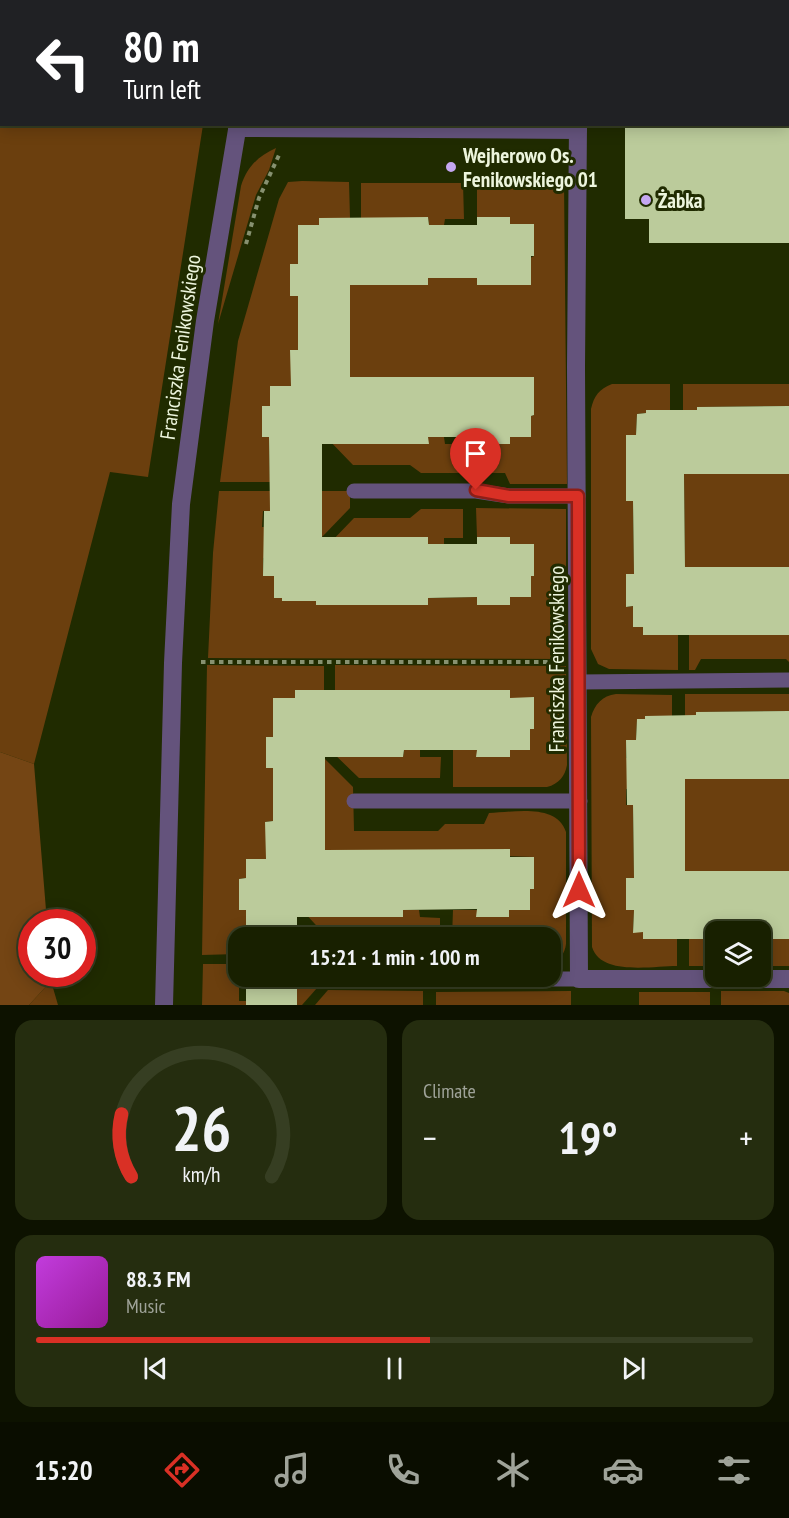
<!DOCTYPE html>
<meta charset="utf-8">
<style>
body{margin:0;font-family:"PT Sans Narrow",sans-serif;background:#252d0f;color:#f1f3f6;height:100vh;display:flex;flex-direction:column;font-size:22px;white-space:nowrap}
*{box-sizing:border-box;margin:0}
p{font-size:20px;color:#9fa399}
.icon{flex:none;width:33px;height:33px;fill:none;stroke:currentColor;stroke-width:2;stroke-linecap:round;stroke-linejoin:round}
.map{position:relative;height:1005px;overflow:hidden}
.side{display:flex;flex-direction:column;gap:15px;padding:15px;background:#0d1200;flex:1}
.side>*{flex:none}
.hud{position:absolute;left:0px;top:0px;width:789px;height:126px;box-shadow:0 3px 15px #0003,0 0 0 2px #363e22;background:#202124;color:#fff;overflow:hidden}
.tools{position:absolute;left:705px;top:921px;display:grid;gap:12px}
.tools a{display:grid;place-items:center;width:66px;height:66px;border-radius:12px;background:#182000;box-shadow:0 3px 15px #0003,0 0 0 2px #363e22;font-size:30px}
.speed{position:absolute;left:18px;top:909px;display:flex;gap:12px;font-size:30px;font-weight:700;text-align:center}
.speed>*{display:grid;place-content:center;width:78px;height:78px;border-radius:50%;background:#182000;box-shadow:0 3px 15px #0003,0 0 0 2px #363e22;line-height:1}
.speed .limit{border:9px solid #d22;background:#fff;color:#111}
.pin{position:absolute;display:grid;place-items:center;width:51px;height:51px;color:#fff;margin:-62px -26px;border-radius:50% 50% 50% 0;rotate:-45deg;box-shadow:0 0 6px #0007}
.pin .icon{rotate:45deg}
.me{position:absolute;width:66px;margin:-33px;rotate:0deg;stroke-linejoin:round;filter:drop-shadow(0 0 4px #0008)}
.turn{display:flex;align-items:center;gap:21px;height:126px;padding:0 24px;font-size:27px}
.turn .icon{width:78px;height:78px;stroke-width:2.5}
.turn b{display:block;font-size:42px;line-height:51px}
.big{font-size:45px;font-weight:700;line-height:1.1}
.side .widget{flex:1;display:flex;flex-direction:column;justify-content:center;gap:9px;min-width:0;padding:0 21px;border-radius:18px;background:#252d0f}
.side .dial{align-items:center;gap:0}
.dial svg{height:156px;overflow:visible;fill:none;stroke:#363e22;stroke-width:7;stroke-linecap:round;text-anchor:middle}
.dial text{fill:#f1f3f6;stroke:none}
.song{display:flex;align-items:center;gap:18px}
.cover{width:72px;height:72px;border-radius:9px;background:linear-gradient(135deg,hsl(290 70% 55%),hsl(300 70% 35%))}
.played{height:6px;border-radius:3px;background:linear-gradient(90deg,#d93025 55%,#363e22 55%)}
.keys{display:flex;justify-content:space-around;direction:ltr}
.heat{display:flex;justify-content:space-between;align-items:center;font-size:33px;direction:ltr}
.side .tiles{flex:1;display:grid;gap:15px;grid-template-columns:1fr 1fr}
.widget:last-child{grid-column:span 2}
.trip{position:absolute;left:228px;top:927px;width:333px;height:60px;border-radius:18px;background:#182000;box-shadow:0 3px 15px #0003,0 0 0 2px #363e22;font-weight:700;line-height:60px;text-align:center}
.dock{display:flex;height:96px;justify-content:space-around;align-items:center;background:#0a0d00;color:#9fa399}
.dock .icon{width:42px;height:42px}
.dock .on{color:#d93025}
.dock b{font-size:27px;color:#f1f3f6}
.map>svg:first-child{display:block}
</style>
<div class="map">
<svg width="789" height="1005" viewBox="0 0 789 1005">
<rect width="100%" height="100%" fill="#202b00"/>
<g fill="#6b3f0e">
<path d="M0 0H220L2 2V124L203 125 148 477 110 472 34 764 0 752Z"/>
<path d="M300 0H515L299 1Z"/>
<path d="M276 148 269 170 256 195 218 324 241 186C247 167 258 156 276 148Z"/>
<path d="M302 181 349 182 350 218H320L319 225H298V264L290 296H298V350H290L297 386H270V406H263V437H269L270 482H220L238 341 279 199 288 182Z"/>
<path d="M477 182 564 183 567 484H510L505 473H478L477 444H510V437H531V416L534 415V384H350V278L394 285H428V278H477V285L534 256V225L510 224V217H477Z"/>
<path d="M361 183H463L464 219H445L444 225H429L428 217 361 225Z"/>
<path d="M612 384H670V414L646 410V413L637 414 636 435 626 436V453L633 454 626 484V500L633 501 634 574H626L627 607 633 606V627H643L678 635V670L609 669 598 664 591 649V409C594 396 599 389 612 384Z"/>
<path d="M683 384H789V406L697 407V414H683Z"/>
<path d="M326 437 347 444H363L364 437 394 444H428V437H444L445 444H464V473H421L410 465H353Z"/>
<path d="M684 467 789 474V567H758L728 574 727 567H710L685 574Z"/>
<path d="M219 491H270V511H263L262 527H270V557L263 558V576H274V598H282V601H301L316 597V605H428V598L477 597 510 605V597H531V576H534V544H510V537H477L476 508 566 509V659L208 658 213 553Z"/>
<path d="M322 491H350V508L322 537Z"/>
<path d="M421 509H463V538H444V544H428L427 537H394L364 544 363 537H347L329 544 354 518H410Z"/>
<path d="M689 627 789 635V662L786 659H701L695 670H689Z"/>
<path d="M207 665 324 666V690H295V698H273V737H266L267 768H273V821L265 822 273 859H246V878L239 879V910H246V937L238 938V954L202 955Z"/>
<path d="M335 665 566 666 567 765C565 776 559 784 547 787H453V750H477V757H509L510 750H530V729H534L533 698H335Z"/>
<path d="M616 694 672 695V719L664 716H645V719L637 720 636 740 626 741V758H633L634 789H626V805H633L634 878 626 910H634L633 932H643V939H677V966C652 966 601 976 592 947L591 717C595 704 602 696 616 694Z"/>
<path d="M685 694H789V711L697 712 696 719H685Z"/>
<path d="M330 750 370 757H403L404 750H420V757H441L440 778H359Z"/>
<path d="M325 759 353 787 354 831H438L445 824H484L489 813C514 812 557 803 566 832V944C565 954 559 960 551 964L550 938 452 937 453 910H477V917H509V910H530V889L534 888 533 857 370 850 325 857Z"/>
<path d="M685 771 789 779V871H710L685 878Z"/>
<path d="M302 910 322 917H339V910L369 917H402L403 910H419L420 917 440 918V937H327Z"/>
<path d="M689 932H711V939H715V966H689Z"/>
<rect x="761" y="939" width="28" height="27"/>
<path d="M203 964H238V976L246 977V984H239V1001H246V1005H202Z"/>
<path d="M297 977H325V979L302 1005H297Z"/>
<path d="M51 981 58 1005H29Z"/>
<path d="M328 990 423 991V1005H315Z"/>
<path d="M571 991V1005H436V992Z"/>
<path d="M721 991H784L789 993V1005H721Z"/>
<rect x="639" y="992" width="71" height="13"/>
</g>
<path fill="#744514" d="M0 752 34 764 47 922H32V974H51V981L29 1005H0Z"/>
<g fill="#bbcb9b">
<path d="M625 124H789V243H649V219H625Z"/>
<path d="M428 217 429 225H477V217H510V224H534V256H531V285H477V278H428V285H350V377H534V415L531 416V437H510V444H477V437H428L429 444H322V537H428V544H477V537H510V544H534V576H531V597H510V605H477V597L428 598V605H316V601H282V598H274V576H263L264 511H270L269 437H262V406H270V386H291L290 350H298V296H290V264H298V225H319V218Z"/>
<path d="M789 406V474H684L685 567H789V635H643V627H633V606L626 607V574H634L633 501H626V435H636L637 414 646 413V410H697V407Z"/>
<path d="M295 690H510V698L534 697V729H530V750H510V757H476L477 750H404L403 757H325V850L510 849V857H534V889H530V910H509V917H476L477 909 403 910V917H297V938H246V910H239V879L246 878V859H266L265 822 273 821V768H266V737H273V698H295Z"/>
<path d="M789 711V779H685V871H789V939H760V932H716V939H643V932L633 933 634 910H626V878H634L633 805H627L626 740H636L637 719H645V716L696 715V712Z"/>
<rect x="246" y="976" width="51" height="29"/>
</g>
<g fill="none" stroke-linecap="round" stroke-linejoin="round">
<g stroke="#879170" stroke-width="4" stroke-dasharray="4.5 4.5" stroke-linecap="butt">
<path d="M246 244 259 198 280 153"/>
<path d="M201 662H554"/>
</g>
<g stroke="#64537c" stroke-width="15">
<path d="M354 491H476L509 496H578"/>
<path d="M579 682 789 680"/>
<path d="M354 801H580"/>
<path d="M487 976 517 979H579"/>
</g>
<g stroke="#64537c" stroke-width="18">
<path d="M575 0V2"/>
<path d="M257 2 258 0"/>
<path d="M578 124 576 367 579 979H789"/>
<path d="M237 128 578 130"/>
<path d="M164 1005 173 663 181 504 205 321 238 124"/>
</g>
</g>
<g fill="none" stroke-linecap="round" stroke-linejoin="round">
<g stroke="#8d1f18" stroke-width="15">
<path id="route" d="M476 490 509 496H578L579 890"/>
</g>
<use href="#route" stroke="#d93025" stroke-width="10"/>
</g>
<g fill="#c5a7f1" stroke="#202b00" stroke-width="2">
<circle cx="451" cy="167" r="6"/>
<circle cx="646" cy="200" r="6"/>
</g>
<g text-anchor="middle" dominant-baseline="central" stroke-width="6" stroke-linejoin="round" paint-order="stroke">
<g font-size="21" font-weight="bold" fill="#edf5dd" stroke="#202b00" text-anchor="start">
<text x="463" y="155">Wejherowo Os.<tspan x="463" dy="24">Fenikowskiego 01</tspan></text>
<text x="658" y="200">Żabka</text>
</g>
<g font-size="21" fill="#edf5dd" stroke="#202b00">
<text transform="translate(180 347) rotate(-82)">Franciszka Fenikowskiego</text>
<text transform="translate(556 659) rotate(-90)">Franciszka Fenikowskiego</text>
</g>
</g>
</svg>
<div class="tools">
<a><svg class="icon" aria-label="layers" viewBox="0 0 24 24"><path d="M12 4l9 5-9 5-9-5zM3 14l9 5 9-5"/></svg></a>
</div>
<div class="speed"><div class="limit">30</div></div>
<div class="pin" style="left:476px;top:490px;background:#d93025"><svg class="icon" aria-label="arrive" viewBox="0 0 24 24"><path d="M6 21V4h12l-3 4 3 4H6"/></svg></div>
<svg class="me" style="left:579px;top:890px" viewBox="-20 -20 40 40"><path d="M0-17L14 15 0 8-14 15z" fill="#d93025" stroke="#fff" stroke-width="4"/></svg>
<div class="trip">15:21 · 1 min · 100 m</div>
<div class="hud">
<div class="turn"><svg class="icon" aria-label="left" viewBox="0 0 24 24"><path d="M17 20v-9H6M10 6l-5 5 5 5"/></svg><div><b>80 m</b>Turn left</div></div>
</div>
</div>
<section class="side">
<div class="tiles">
<div class="widget dial"><svg viewBox="0 0 100 80">
<path d="M14 69A42 42 0 1 1 86 69"/>
<path d="M14 69A42 42 0 0 1 9 37" stroke="#d93025"/>
<text x="50" y="56" font-size="32" font-weight="700">26</text>
<text x="50" y="72" font-size="11">km/h</text>
</svg></div>
<div class="widget"><p>Climate</p>
<div class="heat"><a>−</a><b class="big">19°</b><a>+</a></div>
</div>
<div class="widget">
<div class="song"><i class="cover"></i><div><b>88.3 FM</b><p>Music</p></div></div>
<div class="played"></div>
<div class="keys"><svg class="icon" aria-label="previous" viewBox="0 0 24 24"><path d="M18 5L8 12l10 7zM5 5v14"/></svg><svg class="icon" aria-label="pause" viewBox="0 0 24 24"><path d="M8 5v14M16 5v14"/></svg><svg class="icon" aria-label="next" viewBox="0 0 24 24"><path d="M6 5l10 7-10 7zM19 5v14"/></svg></div>
</div>
</div>
</section>
<nav class="dock">
<b>15:20</b>
<svg class="icon on" aria-label="directions" viewBox="0 0 24 24"><path d="M12 3l9 9-9 9-9-9zM9 14v-3h6M13 9l2 2-2 2"/></svg>
<svg class="icon" aria-label="music" viewBox="0 0 24 24"><path d="M9 18V5l10-2v13"/><circle cx="6" cy="18" r="3"/><circle cx="16" cy="16" r="3"/></svg>
<svg class="icon" aria-label="phone" viewBox="0 0 24 24"><path d="M5 4h4l2 5-3 2q2 4 5 5l2-3 5 2v4C11 20 4 13 5 4z"/></svg>
<svg class="icon" aria-label="climate" viewBox="0 0 24 24"><path d="M12 3v18M4 7l16 10M4 17L20 7"/></svg>
<svg class="icon" aria-label="car" viewBox="0 0 24 24"><path d="M5 17H2v-5l4-1 3-4h7l3 4 3 1v5h-3M9 17h6M6 11h13"/><circle cx="7" cy="17" r="2"/><circle cx="17" cy="17" r="2"/></svg>
<svg class="icon" aria-label="filters" viewBox="0 0 24 24"><path d="M4 7h16M4 17h16"/><circle cx="9" cy="7" r="2"/><circle cx="15" cy="17" r="2"/></svg>
</nav>
